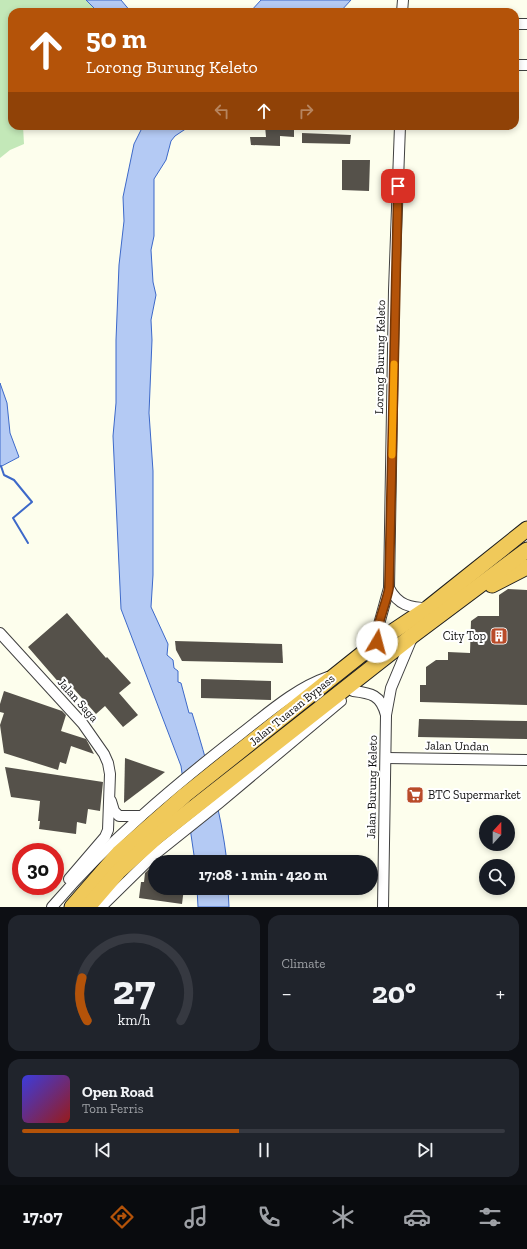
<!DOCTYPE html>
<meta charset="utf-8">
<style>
body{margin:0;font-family:"Zilla Slab",serif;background:#20242c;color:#f1f3f6;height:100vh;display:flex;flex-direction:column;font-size:15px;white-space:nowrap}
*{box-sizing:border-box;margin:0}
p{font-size:13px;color:#9ea1a6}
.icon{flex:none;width:22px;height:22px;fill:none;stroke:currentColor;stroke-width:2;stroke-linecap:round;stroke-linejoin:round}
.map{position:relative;height:907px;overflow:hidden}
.drawer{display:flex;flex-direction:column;gap:8px;padding:8px;background:#0d0f14;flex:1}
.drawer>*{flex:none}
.hud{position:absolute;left:8px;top:8px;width:511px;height:122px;border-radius:12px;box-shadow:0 2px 6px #0003;background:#b45309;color:#fff;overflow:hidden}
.needle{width:26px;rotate:21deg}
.controls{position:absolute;left:479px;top:815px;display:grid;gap:8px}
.controls a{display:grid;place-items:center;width:36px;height:36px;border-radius:50%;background:#171b24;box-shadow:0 2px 6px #0003;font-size:20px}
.speed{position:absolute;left:12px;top:843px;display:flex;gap:8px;font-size:20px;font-weight:700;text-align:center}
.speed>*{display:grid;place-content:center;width:52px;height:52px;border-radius:50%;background:#171b24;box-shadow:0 2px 6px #0003;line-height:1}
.speed .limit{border:6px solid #d22;background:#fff;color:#111}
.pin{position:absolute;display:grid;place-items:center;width:34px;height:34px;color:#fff;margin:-17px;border-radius:8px;box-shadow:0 2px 6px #0006}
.me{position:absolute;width:44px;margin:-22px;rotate:8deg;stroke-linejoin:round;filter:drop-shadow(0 0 3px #0008)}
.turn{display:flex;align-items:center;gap:14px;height:84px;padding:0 12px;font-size:18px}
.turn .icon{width:52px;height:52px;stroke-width:2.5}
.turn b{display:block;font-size:28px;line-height:34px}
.lanes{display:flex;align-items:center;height:38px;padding:0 12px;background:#0003;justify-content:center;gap:20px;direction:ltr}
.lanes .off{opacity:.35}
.big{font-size:30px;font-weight:800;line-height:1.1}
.drawer .widget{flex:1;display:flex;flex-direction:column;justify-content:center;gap:6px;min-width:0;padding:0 14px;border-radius:12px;background:#20242c}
.drawer .dial{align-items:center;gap:0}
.dial svg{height:104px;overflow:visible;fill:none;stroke:#363941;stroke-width:7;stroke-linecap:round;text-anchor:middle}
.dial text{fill:#f1f3f6;stroke:none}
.song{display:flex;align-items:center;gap:12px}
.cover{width:48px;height:48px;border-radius:6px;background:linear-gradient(135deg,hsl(240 70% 55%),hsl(0 70% 35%))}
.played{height:4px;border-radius:2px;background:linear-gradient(90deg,#b45309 45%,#363941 45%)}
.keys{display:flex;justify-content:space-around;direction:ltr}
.heat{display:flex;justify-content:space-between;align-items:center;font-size:22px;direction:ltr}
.drawer .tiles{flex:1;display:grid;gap:8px;grid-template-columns:1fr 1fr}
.widget:last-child{grid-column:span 2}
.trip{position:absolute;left:148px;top:855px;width:230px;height:40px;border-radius:20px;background:#171b24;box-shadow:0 2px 6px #0003;font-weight:800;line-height:40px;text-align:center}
.tabs{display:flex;height:64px;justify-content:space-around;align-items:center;background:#090b0e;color:#9ea1a6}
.tabs .icon{width:28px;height:28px}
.tabs .current{color:#b45309}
.tabs b{font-size:18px;color:#f1f3f6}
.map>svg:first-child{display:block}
</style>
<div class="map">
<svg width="527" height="907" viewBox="0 0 527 907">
<rect width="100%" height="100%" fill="#fdfeed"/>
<path fill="#c3e8b8" d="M0 0H86L98 12H12V126H23L24 144 10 150 0 158Z"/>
<g fill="#b4caf4" stroke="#3d69c9">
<path d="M86 0H121L131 12H98Z"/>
<path d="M261 0H351L340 12H250Z"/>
<path d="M143 126H190L175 136 171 141 166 160 154 179V236L151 250 153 282 156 295 151 320 152 340 149 413 153 471V575L151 607 168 644 167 655 173 660 174 668 178 671V682L181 683 189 713H192C207 762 221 811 227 862H195L181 766 121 609 113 436 116 403V340L119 265 124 221 123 197 134 144Z"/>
<path d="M0 383 7 403 10 433 19 457 0 467Z"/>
<path d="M197 888H228L229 907H198Z"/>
</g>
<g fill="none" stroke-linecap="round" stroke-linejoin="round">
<path stroke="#3d69c9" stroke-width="2" d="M1 466 4 475 14 480 32 502 13 518 28 543"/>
</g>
<g fill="#55514a">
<path d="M265 126H294V137L280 136V146L251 145 250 137H266Z"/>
<path d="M302 133 351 135 350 144 302 143Z"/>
<path d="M342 160H370L369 191 342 190Z"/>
<path d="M508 589 527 590V705L420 702V685H426V667L436 660H448V652L470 653 471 621 478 616H499V595Z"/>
<path d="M67 613 106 658 107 657 131 683 119 693 138 715 123 727 105 706 96 714 66 680 61 685 28 647Z"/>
<path d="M175 641 282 644 283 663 182 661 176 650Z"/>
<path d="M201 679 271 681V700L201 698Z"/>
<path d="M4 691 62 711 66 715 61 731 86 739 94 754 71 746 66 764 60 762 58 770 4 753 0 725 4 713 0 712V704Z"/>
<path d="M419 719 527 721V739L418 737Z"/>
<path d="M125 758 165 772 124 803Z"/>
<path d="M5 767 103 782 100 811 88 809 86 824 77 822 76 834 39 829 40 821H38L40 801 11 797Z"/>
<path d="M150 868 155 869V888H184L182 904 139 898 141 882H144L145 873Z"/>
</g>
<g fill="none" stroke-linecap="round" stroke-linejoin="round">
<g stroke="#404040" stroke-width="12">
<g id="minor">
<path d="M402 12 403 0"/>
<path d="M515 24H527"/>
<path d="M515 65H527"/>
<path d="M389 588C398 605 410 608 428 608"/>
<path d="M0 633 83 724 104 754 108 763 110 774 108 830 105 837 69 879"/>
<path d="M377 642 376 635 389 588 394 290 400 126"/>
<path d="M353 691C371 693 381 695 386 715L383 907"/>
<path d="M386 715 391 688 412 638"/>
<path d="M386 758 527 760"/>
<path d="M111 801 114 811 119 816H141"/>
<path d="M52 907C108 841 174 786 242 733 269 712 296 688 328 677"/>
<path d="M101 907 154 855 219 803 341 701"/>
</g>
</g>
<g stroke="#1e1e1e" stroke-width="17">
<g id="highway">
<path d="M492 585 527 567"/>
<path d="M72 907 119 853 185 795 377 642 428 608 527 529"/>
<path d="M88 907 118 872 159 835 412 636 527 550"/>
</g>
</g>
<use href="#minor" stroke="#fff" stroke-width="10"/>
<use href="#highway" stroke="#f0c95a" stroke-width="15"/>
</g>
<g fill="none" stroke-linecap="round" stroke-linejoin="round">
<g stroke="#753606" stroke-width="10">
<path id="route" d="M377 642C375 627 386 605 389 588L398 186"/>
</g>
<use href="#route" stroke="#b45309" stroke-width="7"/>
<path stroke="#f59e0b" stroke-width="7" d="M392 455 394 364"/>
</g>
<defs>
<g id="building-square" transform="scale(0.9)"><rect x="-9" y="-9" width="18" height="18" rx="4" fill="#b94b29" stroke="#fff"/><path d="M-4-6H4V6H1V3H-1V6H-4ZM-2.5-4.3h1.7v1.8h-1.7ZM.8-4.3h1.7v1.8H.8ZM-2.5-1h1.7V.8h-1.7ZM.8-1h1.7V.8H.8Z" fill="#fff"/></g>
<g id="supermarket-square" transform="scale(0.9)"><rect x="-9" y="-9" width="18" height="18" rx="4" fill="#b94b29" stroke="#fff"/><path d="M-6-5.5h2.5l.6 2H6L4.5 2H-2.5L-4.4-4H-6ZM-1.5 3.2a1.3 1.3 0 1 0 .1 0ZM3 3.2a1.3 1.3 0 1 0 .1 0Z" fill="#fff"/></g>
</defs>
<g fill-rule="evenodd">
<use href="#building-square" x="499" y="636"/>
<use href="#supermarket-square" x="415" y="795"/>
</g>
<g text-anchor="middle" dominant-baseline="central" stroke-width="4" stroke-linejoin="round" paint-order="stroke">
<g font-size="12" fill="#0d0d0d" stroke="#fff">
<text transform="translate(380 357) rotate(-89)">Lorong Burung Keleto</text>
<text transform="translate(78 700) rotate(48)">Jalan Saga</text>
<text transform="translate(292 710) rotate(-39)">Jalan Tuaran Bypass</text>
<text transform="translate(457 746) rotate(1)">Jalan Undan</text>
<text transform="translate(372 787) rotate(-89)">Jalan Burung Keleto</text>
</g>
<g font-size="12" fill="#0d0d0d" stroke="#fff" text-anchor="end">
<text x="486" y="636">City Top</text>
<text x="428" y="795" text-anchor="start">BTC Supermarket</text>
</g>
</g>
</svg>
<div class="controls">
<a><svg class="needle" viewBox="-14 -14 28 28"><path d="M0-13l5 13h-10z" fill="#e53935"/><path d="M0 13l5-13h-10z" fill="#9ea1a6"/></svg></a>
<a><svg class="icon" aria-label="search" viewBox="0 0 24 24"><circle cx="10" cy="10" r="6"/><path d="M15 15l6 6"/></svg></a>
</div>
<div class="speed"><div class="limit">30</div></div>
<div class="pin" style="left:398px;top:186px;background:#d93025"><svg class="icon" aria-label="arrive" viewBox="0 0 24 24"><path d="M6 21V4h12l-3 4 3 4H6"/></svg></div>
<svg class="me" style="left:377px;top:642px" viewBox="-20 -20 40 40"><circle r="19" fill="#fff"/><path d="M0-13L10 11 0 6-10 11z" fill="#b45309"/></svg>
<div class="trip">17:08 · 1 min · 420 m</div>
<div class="hud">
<div class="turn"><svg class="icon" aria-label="ahead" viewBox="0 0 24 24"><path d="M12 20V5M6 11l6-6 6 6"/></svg><div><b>50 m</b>Lorong Burung Keleto</div></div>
<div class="lanes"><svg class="icon off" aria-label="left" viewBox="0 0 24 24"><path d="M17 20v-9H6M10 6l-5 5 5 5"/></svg><svg class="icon" aria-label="ahead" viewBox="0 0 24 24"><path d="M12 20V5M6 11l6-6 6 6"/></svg><svg class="icon off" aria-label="right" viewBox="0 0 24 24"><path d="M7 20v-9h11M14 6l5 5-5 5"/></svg></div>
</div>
</div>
<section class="drawer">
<div class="tiles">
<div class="widget dial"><svg viewBox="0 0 100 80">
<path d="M14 69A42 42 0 1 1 86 69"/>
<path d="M14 69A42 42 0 0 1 10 36" stroke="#b45309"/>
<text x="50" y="56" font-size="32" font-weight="700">27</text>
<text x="50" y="72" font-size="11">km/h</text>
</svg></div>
<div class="widget"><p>Climate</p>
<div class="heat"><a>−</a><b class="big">20°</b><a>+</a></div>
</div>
<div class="widget">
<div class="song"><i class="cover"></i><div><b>Open Road</b><p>Tom Ferris</p></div></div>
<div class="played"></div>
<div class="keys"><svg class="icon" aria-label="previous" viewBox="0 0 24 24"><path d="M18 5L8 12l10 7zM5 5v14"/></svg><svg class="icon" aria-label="pause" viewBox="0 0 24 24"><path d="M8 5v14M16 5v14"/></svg><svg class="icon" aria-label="next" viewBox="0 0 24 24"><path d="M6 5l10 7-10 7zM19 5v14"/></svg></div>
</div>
</div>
</section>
<nav class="tabs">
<b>17:07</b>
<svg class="icon current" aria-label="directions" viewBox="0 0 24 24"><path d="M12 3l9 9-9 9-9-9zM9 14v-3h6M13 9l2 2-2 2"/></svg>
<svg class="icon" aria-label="music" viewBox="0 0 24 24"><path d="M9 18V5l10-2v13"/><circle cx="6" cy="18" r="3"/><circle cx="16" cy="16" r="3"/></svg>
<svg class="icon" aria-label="phone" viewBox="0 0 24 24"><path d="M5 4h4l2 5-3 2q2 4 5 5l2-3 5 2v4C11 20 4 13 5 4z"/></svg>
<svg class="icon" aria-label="climate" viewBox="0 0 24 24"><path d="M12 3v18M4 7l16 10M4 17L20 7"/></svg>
<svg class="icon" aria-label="car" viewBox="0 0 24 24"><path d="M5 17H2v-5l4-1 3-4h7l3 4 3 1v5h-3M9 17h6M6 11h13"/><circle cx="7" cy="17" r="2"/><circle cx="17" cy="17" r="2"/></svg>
<svg class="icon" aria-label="filters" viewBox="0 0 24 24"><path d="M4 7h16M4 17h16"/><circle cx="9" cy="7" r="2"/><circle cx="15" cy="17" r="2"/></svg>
</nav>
